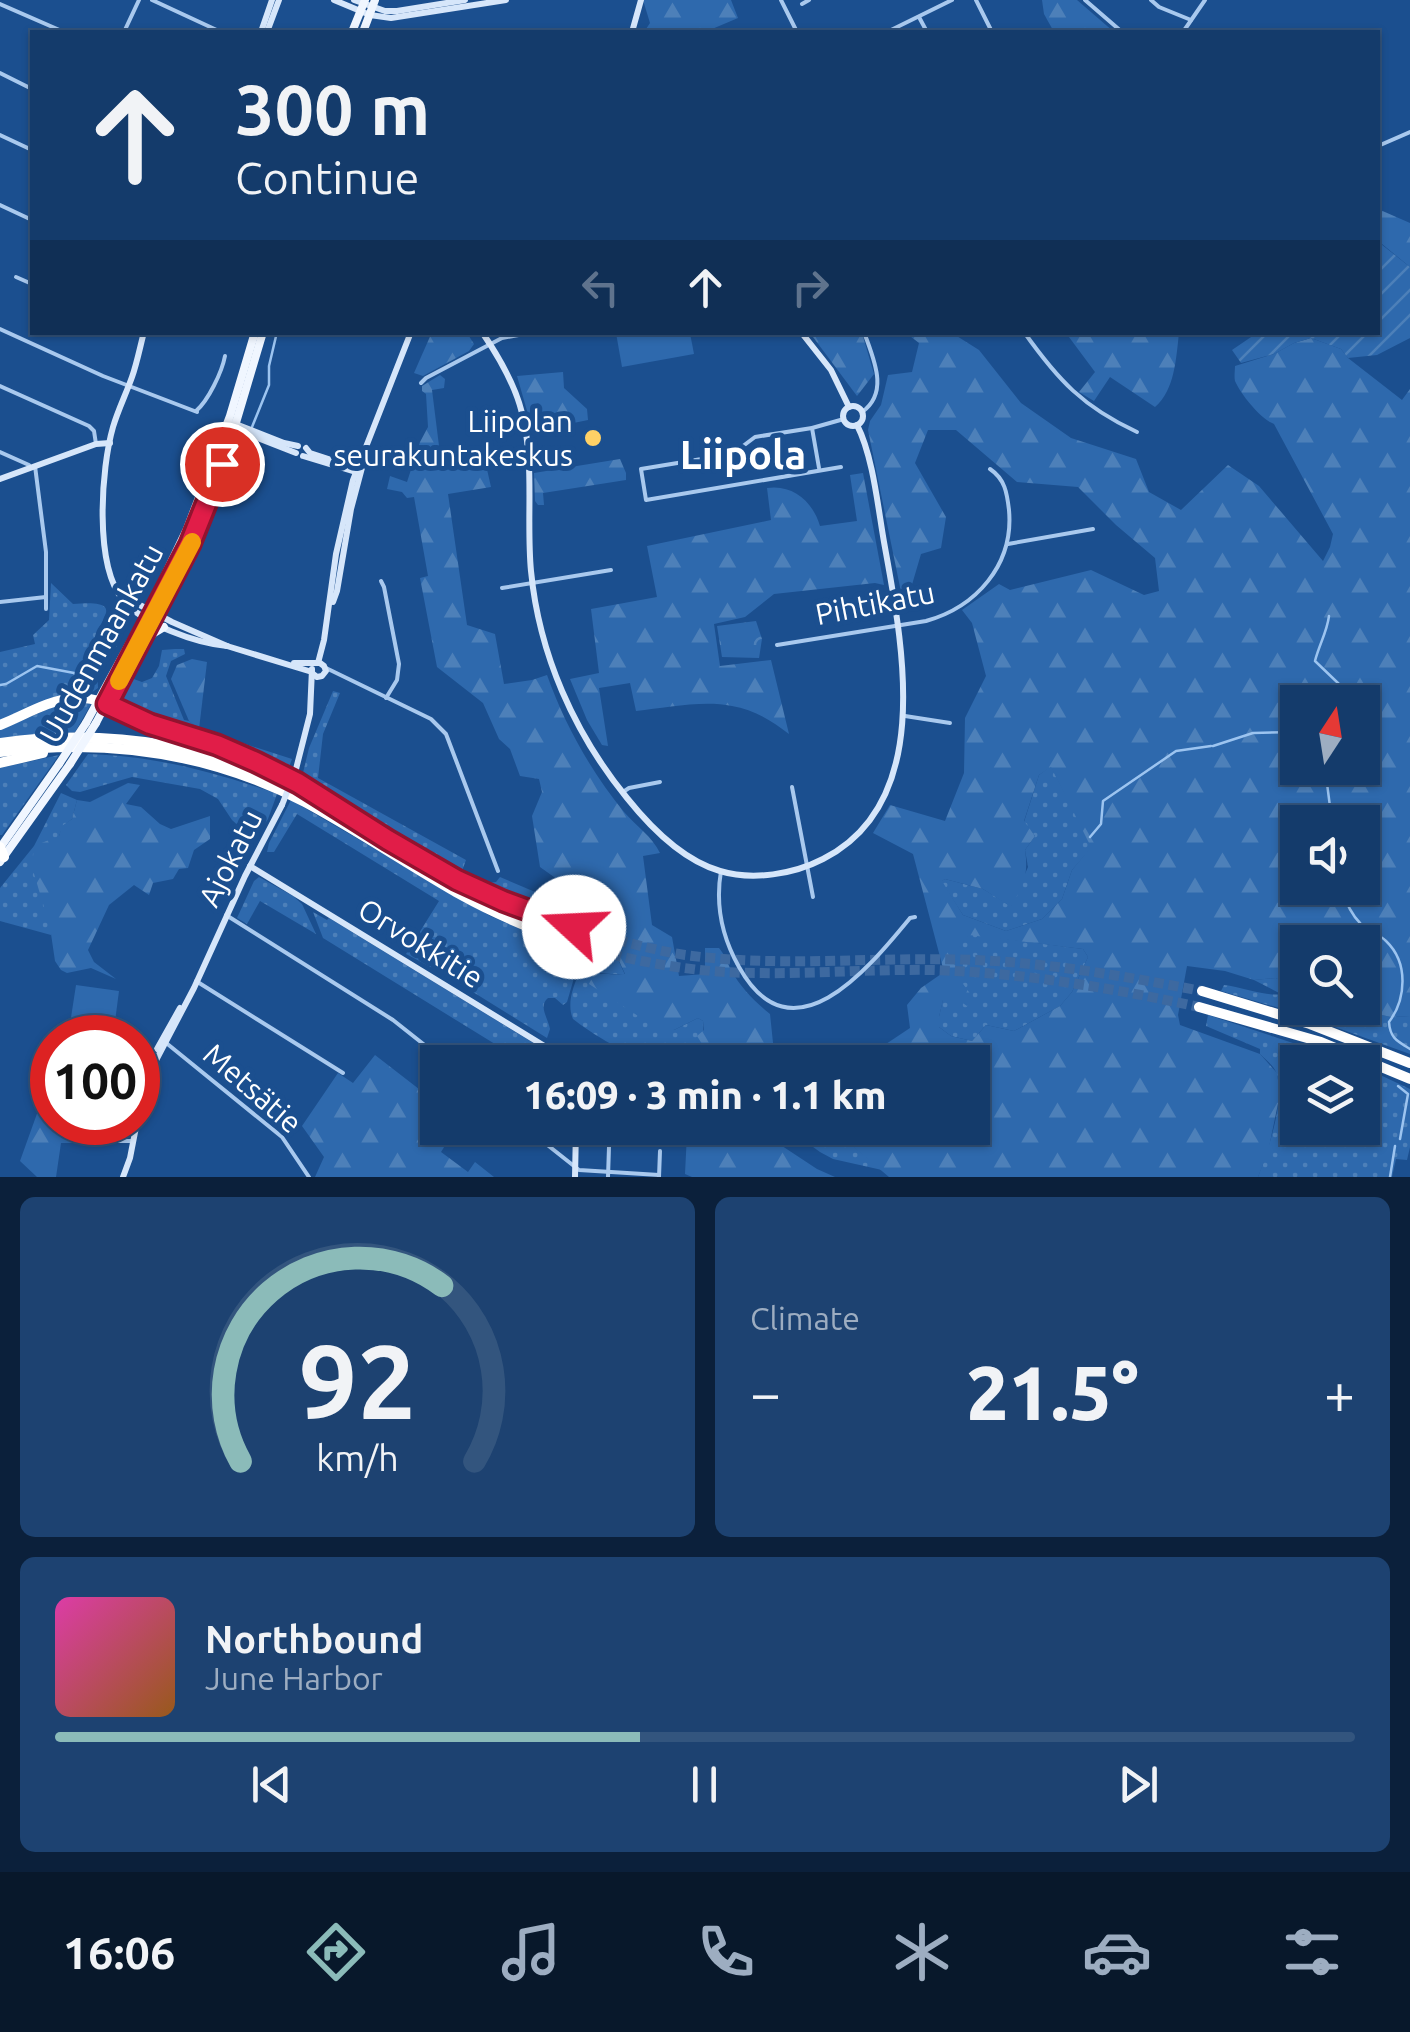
<!DOCTYPE html>
<meta charset="utf-8">
<style>
body{margin:0;font-family:Ubuntu,sans-serif;background:#1d4271;color:#f1f3f6;height:100vh;display:flex;flex-direction:column;font-size:38px;white-space:nowrap}
*{box-sizing:border-box;margin:0}
p{font-size:32px;color:#9dadc1}
.icon{flex:none;width:55px;height:55px;fill:none;stroke:currentColor;stroke-width:2;stroke-linecap:round;stroke-linejoin:round}
.map{position:relative;height:1177px;overflow:hidden}
.panel{display:flex;flex-direction:column;gap:20px;padding:20px;background:#0b203b;flex:1}
.panel>*{flex:none}
.guide{position:absolute;left:30px;top:30px;width:1350px;height:305px;border-radius:0px;box-shadow:0 2px 8px #0004,0 0 0 2px #33557e;background:#143b6b;color:#f1f3f6;overflow:hidden}
.needle{width:65px;rotate:12deg}
.buttons{position:absolute;left:1280px;top:685px;display:grid;gap:20px}
.buttons a{display:grid;place-items:center;width:100px;height:100px;border-radius:0px;background:#143b6b;box-shadow:0 2px 8px #0004,0 0 0 2px #33557e;font-size:50px}
.speed{position:absolute;left:30px;top:1015px;display:flex;gap:20px;font-size:50px;font-weight:700;text-align:center}
.speed>*{display:grid;place-content:center;width:130px;height:130px;border-radius:50%;background:#143b6b;box-shadow:0 2px 8px #0004,0 0 0 2px #33557e;line-height:1}
.speed .limit{border:15px solid #d22;background:#fff;color:#111}
.pin{position:absolute;display:grid;place-items:center;width:85px;height:85px;color:#fff;margin:-42px;border:5px solid #fff;border-radius:50%;box-shadow:0 2px 10px #0007}
.me{position:absolute;width:110px;margin:-55px;rotate:290deg;stroke-linejoin:round;filter:drop-shadow(0 0 8px #0008)}
.turn{display:flex;align-items:center;gap:35px;height:210px;padding:0 40px;font-size:45px}
.turn .icon{width:130px;height:130px;stroke-width:2.5}
.turn b{display:block;font-size:70px;line-height:85px}
.lanes{display:flex;align-items:center;height:95px;padding:0 40px;background:#0003;justify-content:center;gap:50px;direction:ltr}
.lanes .off{opacity:.35}
.big{font-size:75px;font-weight:800;line-height:1.1}
.panel .card{flex:1;display:flex;flex-direction:column;justify-content:center;gap:15px;min-width:0;padding:0 35px;border-radius:15px;background:#1d4271}
.panel .dial{align-items:center;gap:0}
.dial svg{height:260px;overflow:visible;fill:none;stroke:#33557e;stroke-width:7;stroke-linecap:round;text-anchor:middle}
.dial text{fill:#f1f3f6;stroke:none}
.song{display:flex;align-items:center;gap:30px}
.cover{width:120px;height:120px;border-radius:15px;background:linear-gradient(135deg,hsl(320 70% 55%),hsl(30 70% 35%))}
.played{height:10px;border-radius:5px;background:linear-gradient(90deg,#8bbbb9 45%,#33557e 45%)}
.keys{display:flex;justify-content:space-around;direction:ltr}
.heat{display:flex;justify-content:space-between;align-items:center;font-size:55px;direction:ltr}
.panel .tiles{flex:1;display:grid;gap:20px;grid-template-columns:1fr 1fr}
.card:last-child{grid-column:span 2}
.trip{position:absolute;left:420px;top:1045px;width:570px;height:100px;border-radius:0px;background:#143b6b;box-shadow:0 2px 8px #0004,0 0 0 2px #33557e;font-weight:800;line-height:100px;text-align:center}
.menu{display:flex;height:160px;justify-content:space-around;align-items:center;background:#08182b;color:#9dadc1}
.menu .icon{width:70px;height:70px}
.menu .active{color:#8bbbb9}
.menu b{font-size:45px;color:#f1f3f6}
.map>svg:first-child{display:block}
</style>
<div class="map">
<svg width="1410" height="1177" viewBox="0 0 1410 1177">
<defs>
<pattern id="grass-dots" width="8" height="8" patternUnits="userSpaceOnUse" patternTransform="scale(2.5)"><rect width="8" height="8" fill="#2e69ad"/><path d="M2 2h.1M6 6h.1" fill="none" stroke="#4d80b9" stroke-width="1.8" stroke-linecap="round"/></pattern>
<pattern id="forest-firs" width="22" height="20" patternUnits="userSpaceOnUse" patternTransform="scale(2.5)"><rect width="22" height="20" fill="#2e69ad"/><path d="M5 1l3.5 6h-7zM16 11l3.5 6h-7z" fill="#4d80b9"/></pattern>
<pattern id="park-crowns" width="20" height="18" patternUnits="userSpaceOnUse" patternTransform="scale(2.5)"><rect width="20" height="18" fill="#2e69ad"/><path d="M2 6a3 3 0 1 1 6 0M12 15a3 3 0 1 1 6 0" fill="none" stroke="#4d80b9"/></pattern>
<pattern id="garden-furrows" width="10" height="10" patternUnits="userSpaceOnUse" patternTransform="scale(2.5)"><rect width="10" height="10" fill="#2e69ad"/><path d="M-1 1l2-2M0 10L10 0M9 11l2-2" fill="none" stroke="#4d80b9"/></pattern>
</defs>
<rect width="100%" height="100%" fill="#1b4f8f"/>
<g fill="url(#grass-dots)">
<path d="M51 583 73 604C132 599 95 621 93 646 93 660 98 674 98 688L91 693 76 694 0 721V652L35 644 33 635 49 620Z"/>
<path d="M175 649H184L185 654 171 661 166 676 184 720 189 721 199 729 292 759 287 773 244 752 151 718 120 702 128 677 142 682 152 678 159 666 162 650Z"/>
<path d="M333 691 340 693 323 734 318 778 466 860 462 871 488 883 496 882 500 877 561 903 557 916 506 897 458 875 301 781 309 748Z"/>
<path d="M81 702 91 704 75 732 0 739V730L60 704Z"/>
<path d="M88 754C155 756 215 772 277 794L268 819 254 840 232 820 218 799 200 789 132 777 80 792 72 791 66 785Z"/>
<path d="M59 755 2 835H0V768Z"/>
<path d="M1051 766 1092 847 1072 870 1062 899 1042 919 1006 931 963 915 941 881 945 879 983 889 1011 906 1028 867 1025 850 1035 836 1024 822 1039 775Z"/>
<path d="M61 793 77 800 72 819 63 826 59 836 51 935 0 921V888L34 846Z"/>
<path d="M291 800 490 916 548 941 546 949 566 958 580 916 587 929 586 937 567 1002 563 1005 555 998H548C538 1006 548 1018 550 1029L547 1038 444 974 406 954 439 901 297 814 274 852H267L269 843Z"/>
<path d="M259 877 293 896 302 904 316 934 260 901 247 924 237 918 254 881Z"/>
<path d="M572 900 598 914 625 975 599 973 674 1030 698 1018 703 1021 704 1047 694 1050 693 1057C680 1062 667 1065 653 1062 633 1059 589 1032 573 1019 557 982 621 934 571 903Z"/>
<path d="M313 912 327 920 329 918 553 1055 561 1062H524L323 938Z"/>
<path d="M969 934 1083 949 1088 957 1072 992 1060 1006 1014 1031 986 1025 972 1041 951 1036 939 1027V1017L943 999H957L958 948Z"/>
<path d="M1276 978 1297 990 1298 1008H1350L1391 1017 1410 1016V1054L1296 1013 1221 991 1224 985C1242 987 1267 997 1281 994L1254 980Z"/>
<path d="M1208 1015 1351 1062H1298V1128H1362L1363 1067 1410 1089V1147L1407 1160 1396 1159 1392 1177H1258C1267 1153 1287 1097 1276 1072 1273 1065 1265 1059 1260 1054V1049L1206 1026Z"/>
<path d="M787 1128H831L882 1170 833 1159 820 1152Z"/>
</g>
<g fill="url(#forest-firs)" fill-rule="evenodd">
<path d="M643 0H731L738 18 705 32H644L650 23Z"/>
<path d="M1042 0H1077L1114 32H1054L1044 14Z"/>
<path d="M1378 209 1410 223V267L1382 244 1378 248Z"/>
<path d="M432 332 467 333 474 344 469 351 423 376 414 373Z"/>
<path d="M810 333H862L874 374 857 396Z"/>
<path d="M906 333H952L979 350 1021 403 1071 438 1136 459 1149 492 1181 510 1228 465 1259 486 1323 561 1330 547 1333 534 1274 424C1261 419 1241 395 1235 381 1234 377 1235 370 1235 366L1274 354 1294 343 1311 338 1341 349 1348 358 1402 400 1410 389V1016L1391 1017 1350 1008H1362V942H1298L1297 990 1276 978 1254 980 1225 971 1187 966 1178 1015 1180 1025 1260 1054 1277 1073 1280 1094 1268 1152 1258 1177H889L831 1128H972V1062H859L910 1028 907 1005 921 988 944 972 913 854 873 833 890 805 945 821 964 773 965 718 986 676 972 623 962 610 999 584 1010 590 1091 570 1144 595 1159 591 1155 558 1116 525 1078 487 1017 482 956 430H928L915 463 946 517 941 548 921 554 911 588 901 592 868 430 870 421 881 405 888 375 912 372 919 343ZM1298 702H1362V768H1298ZM1051 767 1091 847 1072 870 1062 899 1042 919 1006 931 963 915 942 881 945 879 983 889 1011 907C1023 886 1029 875 1025 850L1035 836 1024 821 1039 775ZM1298 822H1362V888H1298ZM969 935 1083 949 1088 957 1072 992 1060 1006 1014 1031 986 1025 972 1041 951 1036 939 1027V1017L943 1000 957 999 967 1006 974 999 958 977V949Z"/>
<path d="M1066 333H1179C1176 358 1175 390 1155 407L1110 377 1094 401 1079 392 1095 372Z"/>
<path d="M563 372 564 388 587 409 588 420 544 429 532 428 517 376Z"/>
<path d="M440 375 445 379 444 388 432 390 442 470 486 465 491 487 448 494 467 625 495 634 504 684 532 680 547 675C564 723 591 772 624 812 636 826 652 836 660 853L643 856 652 925 672 937 679 976 705 974V948H719C725 955 727 962 731 970 741 988 755 1002 770 1014L775 1062H702L693 1057 694 1050 704 1047 697 1036 704 1030 703 1021 698 1018 674 1030 655 1027 589 984C596 968 611 977 625 974L598 914 572 900 568 887 540 867 532 816 542 792 539 779 520 776 510 749 499 739 483 703 437 667 420 578 428 576 414 497 407 498 402 492 387 489 390 476 407 482 420 442 428 427 426 394 422 391V386Z"/>
<path d="M620 459 626 473V480L543 493 544 505H538L535 501 534 473Z"/>
<path d="M863 473 884 585 875 583 774 594 745 617 714 624 720 666 771 660 789 734C772 721 753 709 732 706 702 700 666 708 636 711L630 683 599 688 608 746 602 745 587 720 570 679 599 673 591 609 657 597 647 546 771 520 767 488C793 484 813 502 820 526L857 521 850 475Z"/>
<path d="M192 659 207 662 199 729 189 721 171 679 177 665Z"/>
<path d="M128 783 140 785 126 804 141 807 160 824 171 829 210 816V839L194 850 188 868 179 869 173 879 153 883 149 895 134 885 109 905 88 950 94 962 116 979 91 968 67 973 61 970 55 961 50 927 32 867 34 846 59 836 62 826 72 819 77 800 90 802Z"/>
<path d="M375 1055 437 1103 438 1128H456L441 1152 468 1172 475 1162 494 1177H315L324 1157 302 1126 338 1073 353 1083Z"/>
<path d="M52 1080V1122L62 1123 61 1138H75V1143H61L56 1177H37L20 1161 48 1083Z"/>
<path d="M642 1128H703L723 1140 732 1128H755L817 1169 835 1177H692L685 1174 687 1134Z"/>
</g>
<path fill="url(#park-crowns)" d="M756 621 762 639 759 658 722 657 717 626Z"/>
<path fill="url(#garden-furrows)" d="M1381 244 1410 267V338L1377 355 1348 358 1341 349 1311 338 1294 343 1274 354 1241 363 1232 350 1257 333 1378 332V248Z"/>
<g fill="#2e69ad">
<path d="M616 333H690L694 354 622 367Z"/>
<path d="M76 985 119 991 113 1037H68Z"/>
</g>
<g fill="none" stroke-linecap="round" stroke-linejoin="round">
<g stroke="#9cc4f0" stroke-width="2.5">
<path d="M252 427 269 385V366L277 332"/>
<path d="M235 478 247 446"/>
<path d="M1329 616C1327 632 1319 645 1315 661L1339 684 1344 695 1341 702"/>
<path d="M105 656 115 646"/>
<path d="M0 685 6 684 37 666 90 676 97 672 102 663"/>
<path d="M1213 746 1253 733 1298 732"/>
<path d="M1325 768 1332 822"/>
<path d="M1090 837 1101 824 1103 801 1176 751 1211 746"/>
<path d="M1341 888C1345 900 1350 913 1360 923 1367 931 1378 933 1386 941 1409 963 1406 999 1389 1022 1390 1038 1397 1041 1410 1049"/>
<path d="M1398 1086 1408 1094 1400 1139"/>
<path d="M1390 1177 1395 1146"/>
</g>
<g stroke="#3d69a0" stroke-width="10" stroke-dasharray="10 5" stroke-linecap="butt">
<path d="M574 927C610 938 647 949 685 955 781 968 878 956 975 960 1051 963 1128 977 1202 991"/>
<path d="M568 942C628 961 694 973 757 973 816 974 875 969 934 970 1024 973 1112 988 1199 1007"/>
</g>
<g stroke="#a9c9ee" stroke-width="4">
<path d="M152 0 221 32"/>
<path d="M781 0 797 32"/>
<path d="M976 0 992 32"/>
<path d="M1085 0 1122 32"/>
<path d="M1151 0 1159 7 1191 20"/>
<path d="M0 4 64 32"/>
<path d="M802 4 809 0"/>
<path d="M919 17 927 32"/>
<path d="M124 32 139 0"/>
<path d="M887 32 952 0"/>
<path d="M1183 32 1205 0"/>
<path d="M1321 32 1322 31"/>
<path d="M0 73 32 89"/>
<path d="M0 135 32 150"/>
<path d="M1378 146 1410 132"/>
<path d="M0 205 32 220"/>
<path d="M16 277 32 284"/>
<path d="M0 329 103 376 197 412"/>
<path d="M1024 332C1058 380 1083 407 1137 432"/>
<path d="M421 383 426 378 502 338 535 332"/>
<path d="M0 386 89 426 94 431 96 444"/>
<path d="M196 411C208 401 222 372 225 356"/>
<path d="M862 412C890 392 873 358 864 332"/>
<path d="M812 428 819 468"/>
<path d="M0 452 29 465 30 468"/>
<path d="M35 466 46 552V609"/>
<path d="M841 467 646 500 641 469 726 455 735 452 755 437 812 428 844 419"/>
<path d="M1008 544 1093 529"/>
<path d="M381 581 384 587 399 664 397 680 386 698"/>
<path d="M502 588 611 570"/>
<path d="M0 602 46 597"/>
<path d="M777 645 926 621C976 607 1014 565 1009 510 1007 493 1005 479 990 469"/>
<path d="M326 668 431 719 446 734 498 871"/>
<path d="M905 716 950 723"/>
<path d="M792 787 813 897"/>
<path d="M623 792 629 788 660 782"/>
<path d="M721 871C715 906 722 937 739 967 792 1062 868 969 910 918L915 917"/>
<path d="M226 915 393 1020 446 1062"/>
<path d="M196 981 343 1073"/>
<path d="M165 1042 282 1137 309 1177"/>
<path d="M526 1128 579 1170 659 1175"/>
<path d="M77 1141H132"/>
<path d="M608 1177 609 1147"/>
<path d="M659 1177 660 1151"/>
</g>
<g stroke="#d6e6fa" stroke-width="6">
<path d="M334 0 370 15 391 18 506 0"/>
<path d="M354 0 385 11H397L465 0"/>
<path d="M261 32 272 0"/>
<path d="M267 32 279 0"/>
<path d="M632 32 641 0"/>
<path d="M144 332C140 347 137 363 132 377 126 394 118 410 113 427 101 469 94 565 123 600 144 625 196 643 227 646"/>
<path d="M482 332C499 357 515 384 522 413 535 464 526 519 531 571 539 654 574 733 627 798 651 828 682 860 720 871 753 881 794 874 823 859 936 802 902 642 884 542 878 508 873 456 857 425"/>
<path d="M801 332 831 370 849 407"/>
<circle cx="853" cy="416" r="10"/>
<path d="M233 423 284 443 298 446"/>
<path d="M232 428 296 453"/>
<path d="M306 448 310 453 356 468"/>
<path d="M303 456 359 473"/>
<path d="M0 479 96 444 110 443"/>
<path d="M121 591 136 603 172 622 227 646 312 672"/>
<path d="M333 602 337 591 351 509 367 449"/>
<path d="M294 663H320L324 666 326 671 322 676 317 677 313 674"/>
<path d="M318 663 324 640 336 554 353 480 411 332"/>
<path d="M296 769 310 714 312 669"/>
<path d="M250 866 546 1047 566 1062"/>
<path d="M157 1049 180 1008"/>
<path d="M153 1066 194 988 245 876 282 805"/>
<path d="M138 1119 153 1066"/>
<path d="M123 1177 130 1158 137 1122"/>
<path d="M575 1177 576 1128"/>
</g>
<g stroke="#f0f6ff" stroke-width="8">
<path d="M352 32 365 0"/>
<path d="M363 32 375 0"/>
<path d="M140 647 154 633 164 627"/>
<path d="M86 723 152 602 187 529 230 416 255 332"/>
<path d="M96 723 190 544 232 436 263 332"/>
<path d="M0 848 59 764"/>
<path d="M0 862 70 764"/>
</g>
<g stroke="#fff" stroke-width="10">
<path d="M0 725C23 716 48 700 74 698 106 696 132 718 162 728 199 742 236 752 272 770"/>
<path d="M0 743C94 730 188 741 275 778 333 802 386 841 441 871 483 894 528 911 574 927"/>
<path d="M0 752C106 738 210 753 305 802 359 831 410 866 463 896 497 915 532 929 568 942"/>
<path d="M0 763 43 753"/>
<path d="M0 847 4 857"/>
<path d="M1202 991 1310 1024 1410 1063"/>
<path d="M1199 1007 1321 1042 1410 1079"/>
</g>
<path stroke="#d6e6fa" stroke-width="6" d="M282 805 296 769"/>
<g stroke="#f0f6ff" stroke-width="8">
<path d="M59 764 86 723"/>
<path d="M70 764 96 723"/>
</g>
</g>
<g fill="none" stroke-linecap="round" stroke-linejoin="round">
<g stroke="#92132f" stroke-width="25">
<path id="route" d="M222 464 190 544 107 704 150 724 217 745 256 762 298 783 388 840 457 880 503 901 574 927"/>
</g>
<use href="#route" stroke="#e11d48" stroke-width="18"/>
<path stroke="#f59e0b" stroke-width="18" d="M119 681 192 542"/>
</g>
<circle fill="#ffd166" stroke="#1b4f8f" stroke-width="4" cx="593" cy="438" r="10"/>
<g text-anchor="middle" dominant-baseline="central" stroke-width="10" stroke-linejoin="round" paint-order="stroke">
<g font-size="30" fill="#fff" stroke="#1b4f8f" text-anchor="end">
<text x="573" y="421">Liipolan<tspan x="573" dy="34">seurakuntakeskus</tspan></text>
</g>
<g font-size="30" fill="#fff" stroke="#1b4f8f">
<text transform="translate(875 603) rotate(-11)">Pihtikatu</text>
<text transform="translate(101 643) rotate(-61)">Uudenmaankatu</text>
<text transform="translate(230 858) rotate(-63)">Ajokatu</text>
<text transform="translate(421 943) rotate(32)">Orvokkitie</text>
<text transform="translate(253 1088) rotate(41)">Metsätie</text>
</g>
<g font-size="40" font-weight="bold" fill="#fff" stroke="#1b4f8f">
<text x="743" y="454">Liipola</text>
</g>
</g>
</svg>
<div class="buttons">
<a><svg class="needle" viewBox="-14 -14 28 28"><path d="M0-13l5 13h-10z" fill="#e53935"/><path d="M0 13l5-13h-10z" fill="#9dadc1"/></svg></a>
<a><svg class="icon" aria-label="sound" viewBox="0 0 24 24"><path d="M4 9h4l5-4v14l-5-4H4zM17 9q2 3 0 6"/></svg></a>
<a><svg class="icon" aria-label="search" viewBox="0 0 24 24"><circle cx="10" cy="10" r="6"/><path d="M15 15l6 6"/></svg></a>
<a><svg class="icon" aria-label="layers" viewBox="0 0 24 24"><path d="M12 4l9 5-9 5-9-5zM3 14l9 5 9-5"/></svg></a>
</div>
<div class="speed"><div class="limit">100</div></div>
<div class="pin" style="left:222px;top:464px;background:#d93025"><svg class="icon" aria-label="arrive" viewBox="0 0 24 24"><path d="M6 21V4h12l-3 4 3 4H6"/></svg></div>
<svg class="me" style="left:574px;top:927px" viewBox="-20 -20 40 40"><circle r="19" fill="#fff"/><path d="M0-13L10 11 0 6-10 11z" fill="#e11d48"/></svg>
<div class="trip">16:09 · 3 min · 1.1 km</div>
<div class="guide">
<div class="turn"><svg class="icon" aria-label="ahead" viewBox="0 0 24 24"><path d="M12 20V5M6 11l6-6 6 6"/></svg><div><b>300 m</b>Continue</div></div>
<div class="lanes"><svg class="icon off" aria-label="left" viewBox="0 0 24 24"><path d="M17 20v-9H6M10 6l-5 5 5 5"/></svg><svg class="icon" aria-label="ahead" viewBox="0 0 24 24"><path d="M12 20V5M6 11l6-6 6 6"/></svg><svg class="icon off" aria-label="right" viewBox="0 0 24 24"><path d="M7 20v-9h11M14 6l5 5-5 5"/></svg></div>
</div>
</div>
<section class="panel">
<div class="tiles">
<div class="card dial"><svg viewBox="0 0 100 80">
<path d="M14 69A42 42 0 1 1 86 69"/>
<path d="M14 69A42 42 0 0 1 76 15" stroke="#8bbbb9"/>
<text x="50" y="56" font-size="32" font-weight="700">92</text>
<text x="50" y="72" font-size="11">km/h</text>
</svg></div>
<div class="card"><p>Climate</p>
<div class="heat"><a>−</a><b class="big">21.5°</b><a>+</a></div>
</div>
<div class="card">
<div class="song"><i class="cover"></i><div><b>Northbound</b><p>June Harbor</p></div></div>
<div class="played"></div>
<div class="keys"><svg class="icon" aria-label="previous" viewBox="0 0 24 24"><path d="M18 5L8 12l10 7zM5 5v14"/></svg><svg class="icon" aria-label="pause" viewBox="0 0 24 24"><path d="M8 5v14M16 5v14"/></svg><svg class="icon" aria-label="next" viewBox="0 0 24 24"><path d="M6 5l10 7-10 7zM19 5v14"/></svg></div>
</div>
</div>
</section>
<nav class="menu">
<b>16:06</b>
<svg class="icon active" aria-label="directions" viewBox="0 0 24 24"><path d="M12 3l9 9-9 9-9-9zM9 14v-3h6M13 9l2 2-2 2"/></svg>
<svg class="icon" aria-label="music" viewBox="0 0 24 24"><path d="M9 18V5l10-2v13"/><circle cx="6" cy="18" r="3"/><circle cx="16" cy="16" r="3"/></svg>
<svg class="icon" aria-label="phone" viewBox="0 0 24 24"><path d="M5 4h4l2 5-3 2q2 4 5 5l2-3 5 2v4C11 20 4 13 5 4z"/></svg>
<svg class="icon" aria-label="climate" viewBox="0 0 24 24"><path d="M12 3v18M4 7l16 10M4 17L20 7"/></svg>
<svg class="icon" aria-label="car" viewBox="0 0 24 24"><path d="M5 17H2v-5l4-1 3-4h7l3 4 3 1v5h-3M9 17h6M6 11h13"/><circle cx="7" cy="17" r="2"/><circle cx="17" cy="17" r="2"/></svg>
<svg class="icon" aria-label="filters" viewBox="0 0 24 24"><path d="M4 7h16M4 17h16"/><circle cx="9" cy="7" r="2"/><circle cx="15" cy="17" r="2"/></svg>
</nav>
